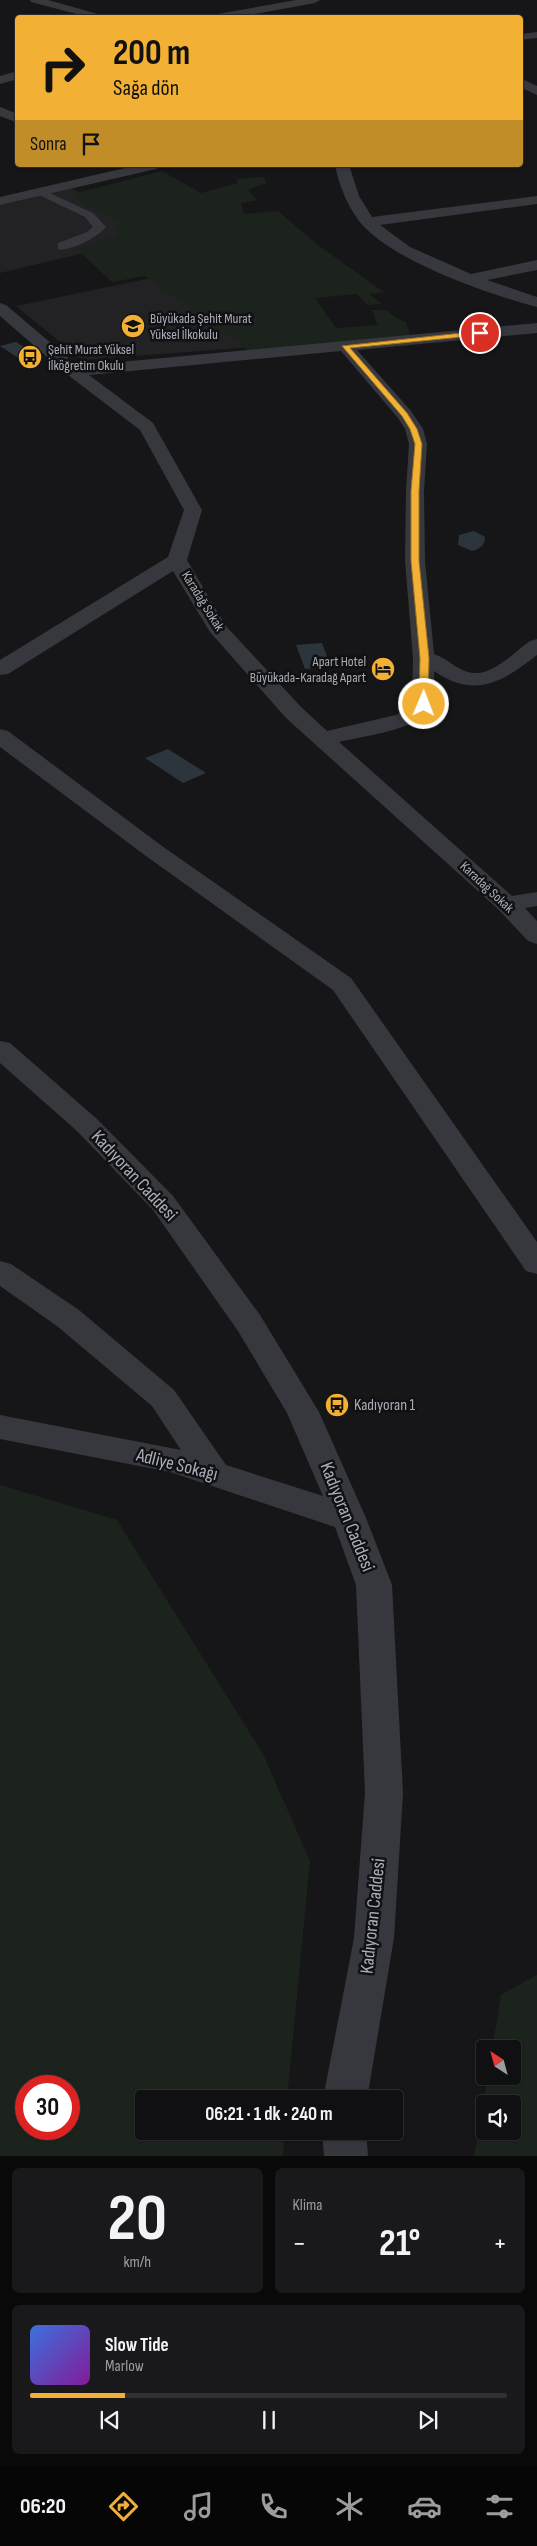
<!DOCTYPE html>
<html lang="tr">
<meta charset="utf-8">
<style>
body{margin:0;font-family:"Sofia Sans Condensed",sans-serif;background:#19191b;color:#f1f3f6;height:100vh;display:flex;flex-direction:column;font-size:19px;white-space:nowrap}
*{box-sizing:border-box;margin:0}
p{font-size:16px;color:#9c9d9f}
.icon{flex:none;width:28px;height:28px;fill:none;stroke:currentColor;stroke-width:2;stroke-linecap:round;stroke-linejoin:round}
.map{position:relative;height:2156px;overflow:hidden}
.side{display:flex;flex-direction:column;gap:12px;padding:12px;background:#09090a;flex:1}
.side>*{flex:none}
.top-card{position:absolute;left:15px;top:15px;width:508px;height:152px;border-radius:5px;box-shadow:0 1px 4px #0004,0 0 0 1px #303032;background:#f2b134;color:#111;overflow:hidden}
.needle{width:32px;rotate:324deg}
.fabs{position:absolute;left:476px;top:2040px;display:grid;gap:10px}
.fabs a{display:grid;place-items:center;width:45px;height:45px;border-radius:5px;background:#101012;box-shadow:0 1px 4px #0004,0 0 0 1px #303032;font-size:25px}
.speed{position:absolute;left:15px;top:2075px;display:flex;gap:10px;font-size:25px;font-weight:700;text-align:center}
.speed>*{display:grid;place-content:center;width:65px;height:65px;border-radius:50%;background:#101012;box-shadow:0 1px 4px #0004,0 0 0 1px #303032;line-height:1}
.speed .limit{border:8px solid #d22;background:#fff;color:#111}
.pin{position:absolute;display:grid;place-items:center;width:42px;height:42px;color:#fff;margin:-21px;border:2px solid #fff;border-radius:50%;box-shadow:0 1px 5px #0007}
.me{position:absolute;width:55px;margin:-28px;rotate:1deg;stroke-linejoin:round;filter:drop-shadow(0 0 4px #0008)}
.turn{display:flex;align-items:center;gap:18px;height:105px;padding:0 15px;font-size:22px}
.turn .icon{width:65px;height:65px;stroke-width:2.5}
.turn b{display:block;font-size:35px;line-height:42px}
.then{display:flex;align-items:center;height:48px;padding:0 15px;background:#0003;gap:10px;font-size:19px}
.big{font-size:38px;font-weight:700;line-height:1.1}
.side .tile{flex:1;display:flex;flex-direction:column;justify-content:center;gap:8px;min-width:0;padding:0 18px;border-radius:8px;background:#19191b}
.side .dial{align-items:center;gap:0}
.dial b{font-size:65px;line-height:1}
.song{display:flex;align-items:center;gap:15px}
.cover{width:60px;height:60px;border-radius:8px;background:linear-gradient(135deg,hsl(220 70% 55%),hsl(290 70% 35%))}
.played{height:5px;border-radius:2px;background:linear-gradient(90deg,#f2b134 20%,#303032 20%)}
.keys{display:flex;justify-content:space-around;direction:ltr}
.heat{display:flex;justify-content:space-between;align-items:center;font-size:28px;direction:ltr}
.side .tiles{flex:1;display:grid;gap:12px;grid-template-columns:1fr 1fr}
.tile:last-child{grid-column:span 2}
.trip{position:absolute;left:135px;top:2090px;width:268px;height:50px;border-radius:5px;background:#101012;box-shadow:0 1px 4px #0004,0 0 0 1px #303032;font-weight:700;line-height:50px;text-align:center}
.tab-bar{display:flex;height:80px;justify-content:space-around;align-items:center;background:#060607;color:#9c9d9f}
.tab-bar .icon{width:35px;height:35px}
.tab-bar .selected{color:#f2b134}
.tab-bar b{font-size:22px;color:#f1f3f6}
.map>svg:first-child{display:block}
</style>
<div class="map">
<svg width="537" height="2156" viewBox="0 0 537 2156">
<rect width="100%" height="100%" fill="#161618"/>
<g fill="#222225">
<path d="M71 188 160 235 0 273V205Z"/>
<path d="M156 277 253 347 82 360 16 306Z"/>
</g>
<g fill="#1c231d" fill-rule="evenodd">
<path d="M162 171 201 193 238 183 237 179 264 177 266 183 248 190 257 200 241 203 244 214 278 211 318 245 384 292 369 294 382 304 367 305 357 294 315 298 336 328 378 325 372 310H386L395 317 406 322 410 335 249 351 145 276 112 282 76 248 117 236 118 222 69 195Z"/>
<path d="M0 1485 117 1520 263 1754 310 1861 287 2099H144V2131H284L283 2156H0ZM69 2086V2129H26V2086Z"/>
<path d="M537 1975V2156H474L488 2076H512V2049H492L501 1995ZM485 2104H512V2131H485Z"/>
</g>
<g fill="#2c353c">
<path d="M16 342 37 355 20 359 0 346Z"/>
<path d="M474 531 485 537C485 545 480 549 472 551L458 545 459 535Z"/>
<path d="M322 643 331 667 305 669 296 645Z"/>
<path d="M168 749 206 773 183 783 145 758Z"/>
</g>
<g fill="none" stroke-linecap="round" stroke-linejoin="round">
<path fill="#37383d" fill-rule="evenodd" d="M41 189 93 213 106 227C98 237 70 252 58 249V243L87 232 93 227 85 217 37 194 35 192Z"/>
<g fill="#37383d" fill-rule="evenodd">
<path d="M30 0H48L112 18H92L31 2Z"/>
<path d="M296 0H320L315 3 234 18H207L212 15Z"/>
<path d="M537 32V38L520 40V34Z"/>
<path d="M18 71V79L0 84V76Z"/>
<path d="M520 78 537 86V95L520 87Z"/>
<path d="M0 107 18 114V123L0 116Z"/>
<path d="M138 165H163L156 169 0 205V197Z"/>
<path d="M335 165H349L359 196 372 217 537 196V204L380 225 410 247 471 274 537 260V270L487 280 537 297V307C488 294 391 261 359 221 347 205 339 185 335 165Z"/>
<path d="M0 303 6 305 78 366 537 323V333L357 350 411 411 423 429 427 444 424 491 425 561 434 654C446 658 454 667 465 671 488 681 513 653 530 641L537 639V655C503 682 474 699 434 671 434 681 436 692 434 702 429 729 362 736 339 742L512 896 537 892V906L525 908 537 921V944L528 941 498 909 286 718 210 632 173 571 8 674 0 675V660L168 557 184 510 140 430 68 375 0 316ZM341 351 398 418 405 429 409 444 406 491 405 561 413 658 412 703 407 709 396 715 327 731 302 708 225 625 187 560 202 510 153 423 89 375Z"/>
<path d="M0 729 8 731 162 846 351 978 537 1242V1274L526 1271 333 990 146 856 0 747Z"/>
<path d="M0 1041 10 1043 97 1119 173 1196 260 1315 319 1412 366 1518 392 1585 403 1793 394 1938 367 2099H323L354 1938 365 1793 356 1585 335 1527 170 1472 0 1439V1415L181 1450 152 1406 57 1326 0 1286V1261L11 1264 79 1310 174 1390 226 1465 323 1496 287 1413 238 1331 153 1210 77 1131 0 1063Z"/>
<path d="M322 2131H366L368 2156H324Z"/>
</g>
</g>
<path fill="#f2b134" stroke="#9d7322" d="M480 331 482 335 350 348 407 413 417 429 422 444 419 491V561L429 658 428 704 424 706 419 704 420 658 411 561V491L415 444 410 429 402 416 342 346Z"/>
<defs>
<g id="school-disc" transform="scale(1.25)"><circle r="9.5" fill="#f2b134" stroke="#111113"/><path d="M0-5L7-2L0 1L-7-2ZM-4 1L0 2.5L4 1V4Q0 6-4 4Z" fill="#111"/></g>
<g id="bus-disc" transform="scale(1.25)"><circle r="9.5" fill="#f2b134" stroke="#111113"/><path d="M-5-6H5V4H4V6H2V4H-2V6H-4V4H-5ZM-3.5-4V0h7V-4ZM-3.5 1.2v1.5H-2V1.2ZM2 1.2v1.5H3.5V1.2Z" fill="#111"/></g>
<g id="hotel-disc" transform="scale(1.25)"><circle r="9.5" fill="#f2b134" stroke="#111113"/><path d="M-6-4.5h1.5V1H6V5H4.5V3h-9V5H-6ZM-4 0a1.8 1.8 0 1 1 3.6 0ZM.5 0V-2.5h3Q6-2.5 6 0Z" fill="#111"/></g>
</defs>
<g fill-rule="evenodd">
<use href="#school-disc" x="133" y="326"/>
<use href="#bus-disc" x="30" y="357"/>
<use href="#hotel-disc" x="383" y="669"/>
<use href="#bus-disc" x="337" y="1405"/>
</g>
<g text-anchor="middle" dominant-baseline="central" stroke-width="5" stroke-linejoin="round" paint-order="stroke">
<g font-size="14" fill="#a8adb8" stroke="#111113" text-anchor="start">
<text x="150" y="318">Büyükada Şehit Murat<tspan x="150" dy="16">Yüksel İlkokulu</tspan></text>
<text x="48" y="349">Şehit Murat Yüksel<tspan x="48" dy="16">İlköğretim Okulu</tspan></text>
<text x="366" y="661" text-anchor="end">Apart Hotel<tspan x="366" dy="16">Büyükada-Karadağ Apart</tspan></text>
</g>
<g font-size="14" fill="#a8adb8" stroke="#111113">
<text transform="translate(203 601) rotate(58)">Karadağ Sokak</text>
<text transform="translate(487 887) rotate(43)">Karadağ Sokak</text>
</g>
<g font-size="16" fill="#a8adb8" stroke="#111113" text-anchor="start">
<text x="354" y="1405">Kadıyoran 1</text>
</g>
<g font-size="19" fill="#a8adb8" stroke="#111113">
<text transform="translate(134 1176) rotate(47)">Kadıyoran Caddesi</text>
<text transform="translate(177 1465) rotate(14)">Adliye Sokağı</text>
<text transform="translate(347 1517) rotate(68)">Kadıyoran Caddesi</text>
<text transform="translate(373 1916) rotate(-84)">Kadıyoran Caddesi</text>
</g>
</g>
</svg>
<div class="fabs">
<a><svg class="needle" viewBox="-14 -14 28 28"><path d="M0-13l5 13h-10z" fill="#e53935"/><path d="M0 13l5-13h-10z" fill="#9c9d9f"/></svg></a>
<a><svg class="icon" aria-label="sound" viewBox="0 0 24 24"><path d="M4 9h4l5-4v14l-5-4H4zM17 9q2 3 0 6"/></svg></a>
</div>
<div class="speed"><div class="limit">30</div></div>
<div class="pin" style="left:480px;top:333px;background:#d93025"><svg class="icon" aria-label="arrive" viewBox="0 0 24 24"><path d="M6 21V4h12l-3 4 3 4H6"/></svg></div>
<svg class="me" style="left:424px;top:704px" viewBox="-20 -20 40 40"><circle r="17" fill="#f2b134" stroke="#fff" stroke-width="3"/><path d="M0-11L8 9 0 5-8 9z" fill="#fff"/></svg>
<div class="trip">06:21 · 1 dk · 240 m</div>
<div class="top-card">
<div class="turn"><svg class="icon" aria-label="right" viewBox="0 0 24 24"><path d="M7 20v-9h11M14 6l5 5-5 5"/></svg><div><b>200 m</b>Sağa dön</div></div>
<div class="then">Sonra<svg class="icon" aria-label="arrive" viewBox="0 0 24 24"><path d="M6 21V4h12l-3 4 3 4H6"/></svg></div>
</div>
</div>
<section class="side">
<div class="tiles">
<div class="tile dial"><b>20</b><p>km/h</p></div>
<div class="tile"><p>Klima</p>
<div class="heat"><a>−</a><b class="big">21°</b><a>+</a></div>
</div>
<div class="tile">
<div class="song"><i class="cover"></i><div><b>Slow Tide</b><p>Marlow</p></div></div>
<div class="played"></div>
<div class="keys"><svg class="icon" aria-label="previous" viewBox="0 0 24 24"><path d="M18 5L8 12l10 7zM5 5v14"/></svg><svg class="icon" aria-label="pause" viewBox="0 0 24 24"><path d="M8 5v14M16 5v14"/></svg><svg class="icon" aria-label="next" viewBox="0 0 24 24"><path d="M6 5l10 7-10 7zM19 5v14"/></svg></div>
</div>
</div>
</section>
<nav class="tab-bar">
<b>06:20</b>
<svg class="icon selected" aria-label="directions" viewBox="0 0 24 24"><path d="M12 3l9 9-9 9-9-9zM9 14v-3h6M13 9l2 2-2 2"/></svg>
<svg class="icon" aria-label="music" viewBox="0 0 24 24"><path d="M9 18V5l10-2v13"/><circle cx="6" cy="18" r="3"/><circle cx="16" cy="16" r="3"/></svg>
<svg class="icon" aria-label="phone" viewBox="0 0 24 24"><path d="M5 4h4l2 5-3 2q2 4 5 5l2-3 5 2v4C11 20 4 13 5 4z"/></svg>
<svg class="icon" aria-label="climate" viewBox="0 0 24 24"><path d="M12 3v18M4 7l16 10M4 17L20 7"/></svg>
<svg class="icon" aria-label="car" viewBox="0 0 24 24"><path d="M5 17H2v-5l4-1 3-4h7l3 4 3 1v5h-3M9 17h6M6 11h13"/><circle cx="7" cy="17" r="2"/><circle cx="17" cy="17" r="2"/></svg>
<svg class="icon" aria-label="filters" viewBox="0 0 24 24"><path d="M4 7h16M4 17h16"/><circle cx="9" cy="7" r="2"/><circle cx="15" cy="17" r="2"/></svg>
</nav>
